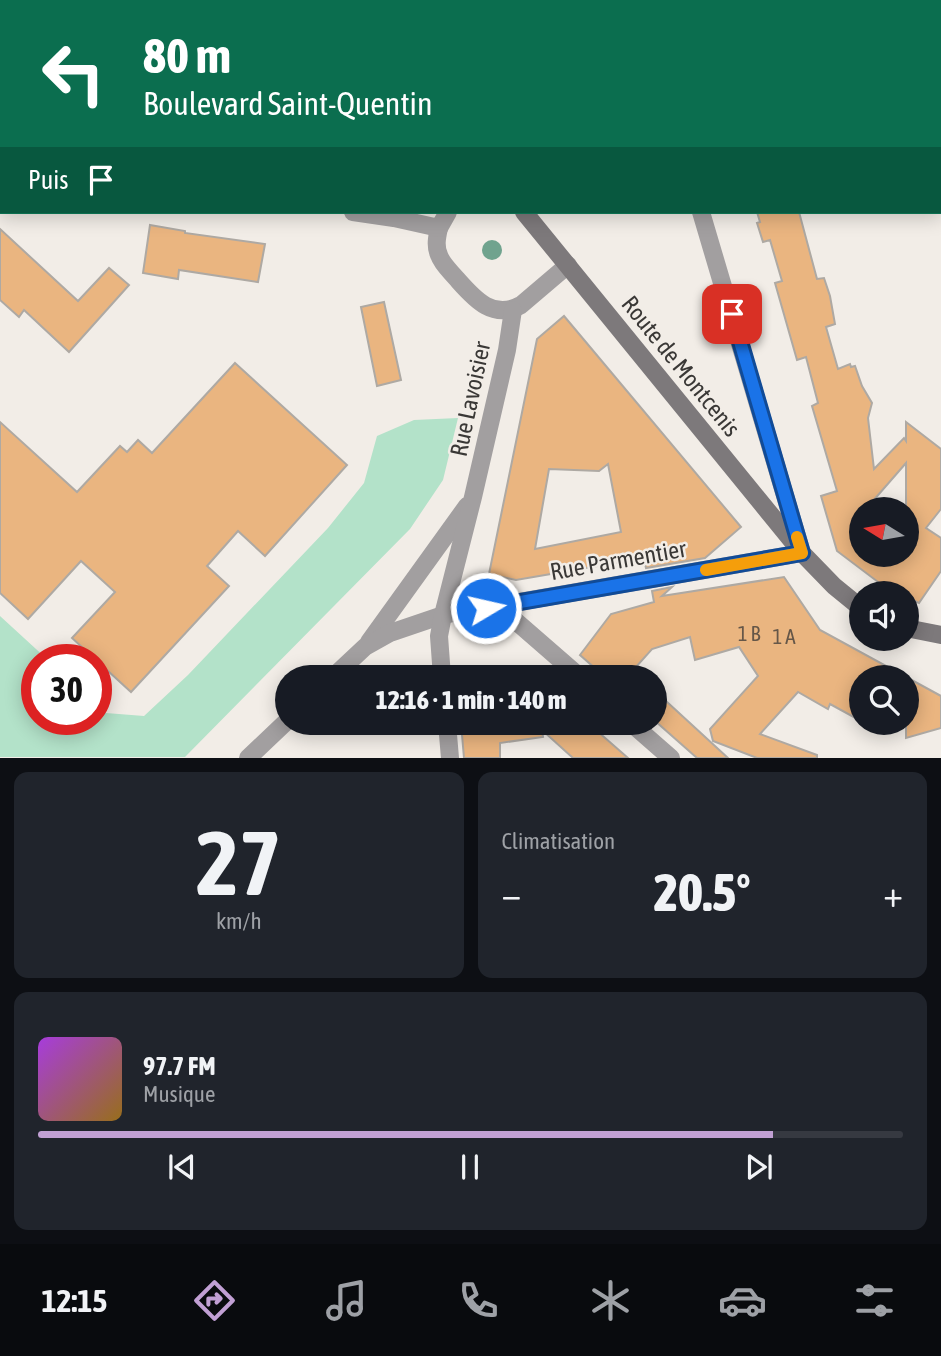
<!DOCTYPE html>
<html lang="fr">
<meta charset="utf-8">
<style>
body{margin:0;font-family:"Asap Condensed",sans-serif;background:#20242c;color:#f1f3f6;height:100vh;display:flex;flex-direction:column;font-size:26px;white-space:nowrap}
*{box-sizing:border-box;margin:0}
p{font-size:23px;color:#9ea1a6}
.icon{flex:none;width:38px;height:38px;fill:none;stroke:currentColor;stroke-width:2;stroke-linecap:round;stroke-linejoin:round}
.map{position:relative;height:758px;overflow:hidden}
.drawer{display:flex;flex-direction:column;gap:14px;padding:14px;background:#0d0f14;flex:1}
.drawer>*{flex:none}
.top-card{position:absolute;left:0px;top:0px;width:942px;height:214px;box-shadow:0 4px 18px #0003;background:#0b6e4f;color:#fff;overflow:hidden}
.needle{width:46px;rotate:281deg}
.fabs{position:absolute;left:849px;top:497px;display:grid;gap:14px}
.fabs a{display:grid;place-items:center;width:70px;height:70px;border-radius:50%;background:#171b24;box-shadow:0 4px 18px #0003;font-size:35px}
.speed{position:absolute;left:21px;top:644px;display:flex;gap:14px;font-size:35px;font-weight:700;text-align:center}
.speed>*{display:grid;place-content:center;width:91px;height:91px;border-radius:50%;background:#171b24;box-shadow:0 4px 18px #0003;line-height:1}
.speed .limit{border:10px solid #d22;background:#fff;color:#111}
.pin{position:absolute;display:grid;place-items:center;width:60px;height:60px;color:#fff;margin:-30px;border-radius:14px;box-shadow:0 4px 10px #0006}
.me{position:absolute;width:77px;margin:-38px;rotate:81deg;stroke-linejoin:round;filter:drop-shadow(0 0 5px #0008)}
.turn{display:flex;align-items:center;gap:24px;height:147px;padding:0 28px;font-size:32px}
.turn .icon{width:91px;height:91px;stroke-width:2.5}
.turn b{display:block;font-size:49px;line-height:60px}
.then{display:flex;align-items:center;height:66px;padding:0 28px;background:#0003;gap:14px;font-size:26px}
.big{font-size:52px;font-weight:800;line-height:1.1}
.drawer .card{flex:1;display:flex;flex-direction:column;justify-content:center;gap:10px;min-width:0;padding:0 24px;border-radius:14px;background:#20242c}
.drawer .dial{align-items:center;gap:0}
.dial b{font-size:91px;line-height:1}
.song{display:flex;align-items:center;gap:21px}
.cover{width:84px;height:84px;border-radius:10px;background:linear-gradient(135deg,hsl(280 70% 55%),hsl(40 70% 35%))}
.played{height:7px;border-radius:4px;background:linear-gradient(90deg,#c1a0d4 85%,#363941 85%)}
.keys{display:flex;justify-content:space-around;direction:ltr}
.heat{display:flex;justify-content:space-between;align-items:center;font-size:38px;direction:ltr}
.drawer .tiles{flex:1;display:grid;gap:14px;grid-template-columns:1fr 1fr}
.card:last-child{grid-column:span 2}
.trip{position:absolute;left:275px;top:665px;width:392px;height:70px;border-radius:35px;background:#171b24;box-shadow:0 4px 18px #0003;font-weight:800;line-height:70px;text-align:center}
.tab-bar{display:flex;height:112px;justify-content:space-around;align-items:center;background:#090b0e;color:#9ea1a6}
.tab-bar .icon{width:49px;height:49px}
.tab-bar .active{color:#c1a0d4}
.tab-bar b{font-size:32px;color:#f1f3f6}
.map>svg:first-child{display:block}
</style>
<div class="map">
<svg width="941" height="758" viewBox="0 0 941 758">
<rect width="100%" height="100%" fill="#f2ede7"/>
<path fill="#b3e2c9" d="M458 418 443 480 410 529 185 757H0V616L48 660H37V719H96V704L106 713 144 716 188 675 328 528 364 483 377 436 414 420Z"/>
<g fill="#eab580" stroke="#aea9a3" stroke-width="2" fill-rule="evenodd">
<path d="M757 212H799L817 279 824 278 830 296 835 324 826 327 838 369 850 364 851 367 855 366 862 386 872 403 868 418 874 469 904 438 906 441V422L941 449V509L926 528 941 538V571L919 603 906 597V593H899L882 585 837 551 821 496 837 491 812 406 818 403 806 357 797 360 775 283 782 281 770 240 763 242 757 223 760 222ZM906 463V555H861V509H866Z"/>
<path d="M150 225 185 231V233L265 244 258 282 179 270 178 279 143 273Z"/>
<path d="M0 229 78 301 109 268 129 285 69 352 24 310 19 317 0 300Z"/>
<path d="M384 302 401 380 377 386 361 307Z"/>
<path d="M564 316 741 527 705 558 646 568 644 560 627 562V561L516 580 489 574 537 339ZM608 464 621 532 535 549 549 469 599 471Z"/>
<path d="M235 363 347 465 265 556 238 531 207 566 229 586 131 692 72 638 115 592 81 561 28 619 0 593V422L77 492 120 446 127 452 138 440 152 453Z"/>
<path d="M784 577 820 630 941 696V728L906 738V677H861V721L830 704 828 709 798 692 760 734 817 755V758H757L713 741 710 729 758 676 739 647 695 660 690 637 652 649 627 677H605L580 655 611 614 654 602 652 591 672 587 662 596Z"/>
<path d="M654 690 728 758H697L654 720Z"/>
<path d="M461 723H588L628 758H573L542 730 543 737 500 743V758H464Z"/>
</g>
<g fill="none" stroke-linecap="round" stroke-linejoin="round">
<path stroke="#a29fa0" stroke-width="12" d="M139 0 140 2"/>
<g stroke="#a29fa0" stroke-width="18">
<path d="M637 0 638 2"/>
<path d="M439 228C437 237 435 246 439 255 442 264 450 271 456 278 473 297 492 321 521 305L568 265"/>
<path d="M508 605 511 617 580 677"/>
<path d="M369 642 467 506"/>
<path d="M333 677 365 647 390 633 443 615 802 553 701 212"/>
<path d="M442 677 439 636 443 615 473 497 507 350 513 310"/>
<path d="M447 723 450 758"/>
<path d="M631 723 671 758"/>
<path d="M248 758 287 721"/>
</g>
<g stroke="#a29fa0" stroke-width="18">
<path d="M0 161 2 162"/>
<path d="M353 212 394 218 439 228 448 212"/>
</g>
<g stroke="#7d797b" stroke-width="18">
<path d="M391 0 392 2"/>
<path d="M524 212 802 553 834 586 861 608"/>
<path d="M906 628 941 635"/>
</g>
</g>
<circle fill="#70a38e" cx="492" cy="250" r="10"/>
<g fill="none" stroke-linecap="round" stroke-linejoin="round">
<g stroke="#114b97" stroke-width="18">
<path id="route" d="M486 608 802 553 732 314"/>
</g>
<use href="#route" stroke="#1a73e8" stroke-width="12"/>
<path stroke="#f59e0b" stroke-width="12" d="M706 570 802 553 797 537"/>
</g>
<g text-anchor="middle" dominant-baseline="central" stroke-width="5" stroke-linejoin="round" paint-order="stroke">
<g font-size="21" fill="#665748">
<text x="749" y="633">1 B</text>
<text x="784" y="636">1 A</text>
</g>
<g font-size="24" fill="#3a3836" stroke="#f2ede7">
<text transform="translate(681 366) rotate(51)">Route de Montcenis</text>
<text transform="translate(470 399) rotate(-78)">Rue Lavoisier</text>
<text transform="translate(618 560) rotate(-10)">Rue Parmentier</text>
</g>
</g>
</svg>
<div class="fabs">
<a><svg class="needle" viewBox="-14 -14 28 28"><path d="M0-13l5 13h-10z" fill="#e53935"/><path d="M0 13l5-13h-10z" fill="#9ea1a6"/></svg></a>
<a><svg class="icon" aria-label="sound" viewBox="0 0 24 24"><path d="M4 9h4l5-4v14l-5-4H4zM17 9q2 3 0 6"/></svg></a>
<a><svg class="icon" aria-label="search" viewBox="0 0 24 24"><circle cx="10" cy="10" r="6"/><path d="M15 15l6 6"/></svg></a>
</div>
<div class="speed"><div class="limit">30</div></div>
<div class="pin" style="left:732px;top:314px;background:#d93025"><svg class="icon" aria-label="arrive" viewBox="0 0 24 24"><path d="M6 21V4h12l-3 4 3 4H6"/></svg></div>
<svg class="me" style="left:486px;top:608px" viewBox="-20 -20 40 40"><circle r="17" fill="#1a73e8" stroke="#fff" stroke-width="3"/><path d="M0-11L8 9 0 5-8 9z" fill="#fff"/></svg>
<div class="trip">12:16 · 1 min · 140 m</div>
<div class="top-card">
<div class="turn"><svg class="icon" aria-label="left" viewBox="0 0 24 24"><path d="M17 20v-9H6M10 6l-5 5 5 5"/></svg><div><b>80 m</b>Boulevard Saint-Quentin</div></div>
<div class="then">Puis<svg class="icon" aria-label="arrive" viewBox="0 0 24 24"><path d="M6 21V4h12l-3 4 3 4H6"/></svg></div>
</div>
</div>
<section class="drawer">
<div class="tiles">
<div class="card dial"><b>27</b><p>km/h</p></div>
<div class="card"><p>Climatisation</p>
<div class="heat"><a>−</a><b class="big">20.5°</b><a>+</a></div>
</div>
<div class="card">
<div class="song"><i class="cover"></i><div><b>97.7 FM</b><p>Musique</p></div></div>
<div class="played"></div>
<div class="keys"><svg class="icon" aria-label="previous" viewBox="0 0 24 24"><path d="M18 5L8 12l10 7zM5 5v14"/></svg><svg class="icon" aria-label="pause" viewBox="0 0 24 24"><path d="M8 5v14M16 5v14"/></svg><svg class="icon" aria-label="next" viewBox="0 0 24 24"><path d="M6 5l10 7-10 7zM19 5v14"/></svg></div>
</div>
</div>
</section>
<nav class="tab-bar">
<b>12:15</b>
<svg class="icon active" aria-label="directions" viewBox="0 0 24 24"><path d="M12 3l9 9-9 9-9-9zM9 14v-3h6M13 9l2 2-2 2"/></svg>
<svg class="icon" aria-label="music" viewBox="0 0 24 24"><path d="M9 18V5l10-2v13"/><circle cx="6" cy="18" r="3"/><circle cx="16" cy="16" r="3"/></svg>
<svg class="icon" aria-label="phone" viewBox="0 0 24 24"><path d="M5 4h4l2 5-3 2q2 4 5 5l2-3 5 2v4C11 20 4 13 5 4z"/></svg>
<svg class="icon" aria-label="climate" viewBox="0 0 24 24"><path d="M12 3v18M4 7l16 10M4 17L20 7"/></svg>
<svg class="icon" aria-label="car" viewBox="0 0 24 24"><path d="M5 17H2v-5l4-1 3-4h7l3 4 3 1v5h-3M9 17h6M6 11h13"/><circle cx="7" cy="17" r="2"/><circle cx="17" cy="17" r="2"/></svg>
<svg class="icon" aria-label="filters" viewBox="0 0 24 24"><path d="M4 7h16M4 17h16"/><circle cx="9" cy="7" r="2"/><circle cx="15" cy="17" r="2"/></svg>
</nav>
